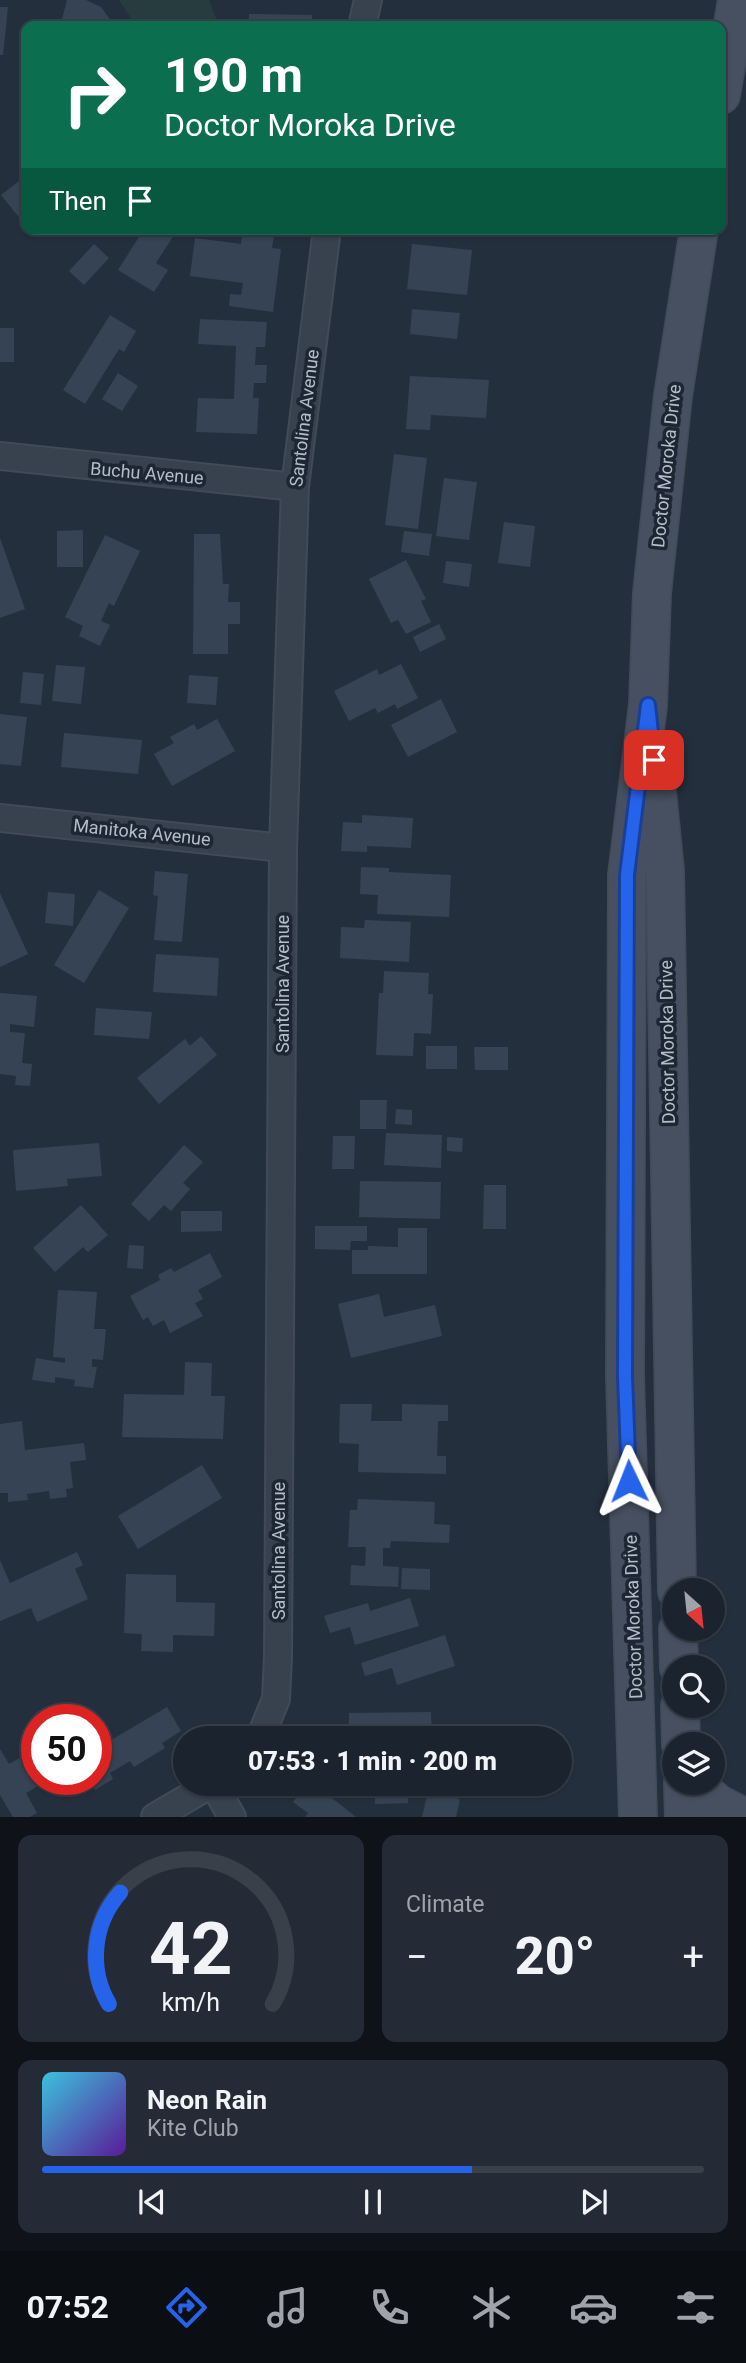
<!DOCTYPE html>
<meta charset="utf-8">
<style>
body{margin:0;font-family:Roboto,sans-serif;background:#242b36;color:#f1f3f6;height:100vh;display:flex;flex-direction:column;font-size:26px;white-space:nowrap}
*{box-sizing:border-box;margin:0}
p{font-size:23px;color:#a0a4aa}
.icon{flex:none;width:38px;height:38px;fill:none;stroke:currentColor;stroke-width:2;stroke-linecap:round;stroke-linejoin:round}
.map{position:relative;height:1817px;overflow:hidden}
.panel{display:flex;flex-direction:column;gap:18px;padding:18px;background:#0f1319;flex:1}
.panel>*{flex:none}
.hud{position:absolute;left:21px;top:21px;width:705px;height:214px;border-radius:14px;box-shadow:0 2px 5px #0004,0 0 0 2px #39404a;background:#0b6e4f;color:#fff;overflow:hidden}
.needle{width:46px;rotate:153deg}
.controls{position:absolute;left:662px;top:1578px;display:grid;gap:14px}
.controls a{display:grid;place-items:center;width:63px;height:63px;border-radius:50%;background:#1b232e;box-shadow:0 2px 5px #0004,0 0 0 2px #39404a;font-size:35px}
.speed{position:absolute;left:21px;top:1704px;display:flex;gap:14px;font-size:35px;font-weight:700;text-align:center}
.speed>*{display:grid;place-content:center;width:91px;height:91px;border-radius:50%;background:#1b232e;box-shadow:0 2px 5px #0004,0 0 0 2px #39404a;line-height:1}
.speed .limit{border:10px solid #d22;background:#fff;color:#111}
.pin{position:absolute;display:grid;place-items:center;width:60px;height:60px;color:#fff;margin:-30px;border-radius:14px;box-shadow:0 4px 10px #0006}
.me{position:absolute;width:77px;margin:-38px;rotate:358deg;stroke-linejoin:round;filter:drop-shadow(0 0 5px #0008)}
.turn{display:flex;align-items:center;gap:24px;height:147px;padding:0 28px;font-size:32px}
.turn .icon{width:91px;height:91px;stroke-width:2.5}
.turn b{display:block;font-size:49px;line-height:60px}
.then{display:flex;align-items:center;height:66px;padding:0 28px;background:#0003;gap:14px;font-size:26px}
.big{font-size:52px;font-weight:800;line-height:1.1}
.panel .tile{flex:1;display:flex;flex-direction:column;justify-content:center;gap:10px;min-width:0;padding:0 24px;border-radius:14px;background:#242b36}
.panel .dial{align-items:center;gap:0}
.dial svg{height:182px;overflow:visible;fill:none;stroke:#39404a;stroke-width:7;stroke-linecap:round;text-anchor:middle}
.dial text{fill:#f1f3f6;stroke:none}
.song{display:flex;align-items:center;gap:21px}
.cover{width:84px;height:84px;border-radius:10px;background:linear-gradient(135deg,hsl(190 70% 55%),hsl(270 70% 35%))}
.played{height:7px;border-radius:4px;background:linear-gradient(90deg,#2563eb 65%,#39404a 65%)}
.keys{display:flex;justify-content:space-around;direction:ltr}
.heat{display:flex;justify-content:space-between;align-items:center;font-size:38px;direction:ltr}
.panel .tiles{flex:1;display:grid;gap:18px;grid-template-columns:1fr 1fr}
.tile:last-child{grid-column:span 2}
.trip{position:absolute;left:173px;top:1726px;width:399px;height:70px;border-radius:35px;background:#1b232e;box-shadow:0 2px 5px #0004,0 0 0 2px #39404a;font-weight:800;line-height:70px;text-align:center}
.menu{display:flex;height:112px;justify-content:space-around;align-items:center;background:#0b0e12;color:#a0a4aa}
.menu .icon{width:49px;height:49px}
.menu .selected{color:#2563eb}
.menu b{font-size:32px;color:#f1f3f6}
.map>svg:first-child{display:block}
</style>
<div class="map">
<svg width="746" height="1817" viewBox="0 0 746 1817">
<rect width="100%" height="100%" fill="#242f3e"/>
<path fill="#263c3f" d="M119 0H209L219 26H136Z"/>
<g fill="#364354">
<path d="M67 0H86L101 7 115 26 61 23Z"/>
<path d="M0 7H8L3 55H0Z"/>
<path d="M249 14 312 15V26H249Z"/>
<path d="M23 178 26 182V226L1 195Z"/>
<path d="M144 229H178L156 263 168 270 154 292 118 270Z"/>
<path d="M243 229H275L272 248 281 249 273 312 229 306 230 294 241 295 243 283 190 276 195 238 241 244Z"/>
<path d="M441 229H481L480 235 441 232Z"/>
<path d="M94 244 109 258 84 285 69 271Z"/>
<path d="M412 244 472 250 467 295 407 289Z"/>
<path d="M412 309 460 313 457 339 410 334Z"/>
<path d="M110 315 136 331 124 352 119 349 85 404 63 390Z"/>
<path d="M200 319 267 322 265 347H256L255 365H267L266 383H254L253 398H259L257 434 196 432 198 398 234 399 236 346 198 344Z"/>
<rect x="0" y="328" width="14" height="34"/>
<path d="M118 373 138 386 122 411 102 399Z"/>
<path d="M410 376 489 380 486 418 431 415 430 430 406 429Z"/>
<path d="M394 454 427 458 418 529 385 525Z"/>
<path d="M444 478 477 482 469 540 436 536Z"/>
<path d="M504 522 535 526 530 567 498 563Z"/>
<path d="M83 530V567H57V531Z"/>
<path d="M404 531 432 534 429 556 401 552Z"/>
<path d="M194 534H220L223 584H229L228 602H240V624H228V654H193Z"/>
<path d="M105 535 140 551 114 606 109 603 101 621 110 625 100 646 79 636 83 626 65 617Z"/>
<path d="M0 538 25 609 0 618Z"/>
<path d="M406 560 426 599 421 601 431 622 406 634 398 620 391 623 369 579Z"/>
<path d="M446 561 472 564 469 587 443 583Z"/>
<path d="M439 624 446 639 420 652 413 637Z"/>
<path d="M401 664 418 698 397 709 395 704 378 713 375 708 349 721 334 691 377 669 379 675Z"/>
<path d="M56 665 85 667 81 704 52 701Z"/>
<path d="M23 672 44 674 41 705 20 703Z"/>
<path d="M189 675 218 677 216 705 187 703Z"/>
<path d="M441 699 457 732 408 757 391 725Z"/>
<path d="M0 714 27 717 21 766 0 764Z"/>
<path d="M217 719 235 751 172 786 154 754 174 743 170 737 194 724 197 730Z"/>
<path d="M64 733 142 740 138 774 61 767Z"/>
<path d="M362 815 413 818 411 848 367 846V852L341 851 343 822 362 823Z"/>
<path d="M361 867 389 868V872L451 875 449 917 377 914 378 895 360 894Z"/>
<path d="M155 871 188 874 182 942 154 940 158 896 153 895Z"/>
<path d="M99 890 129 908 84 983 54 965Z"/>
<path d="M48 892 75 894 73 926 45 923Z"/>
<path d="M0 893 28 954 0 967Z"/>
<path d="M365 920 411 922 409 962 340 958 341 927 364 928Z"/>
<path d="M156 954 219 958 217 996 153 992Z"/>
<path d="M384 971 429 973 428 994H433L431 1034 414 1033 413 1056 376 1055 379 993H383Z"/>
<path d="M0 993 37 996 34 1027 10 1024V1032L25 1033 22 1063 32 1064 30 1086 15 1085 16 1076 0 1074Z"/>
<path d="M96 1008 152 1012 149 1039 94 1035Z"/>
<path d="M201 1036 217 1055 159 1104 137 1078 185 1039 190 1046Z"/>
<rect x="426" y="1046" width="31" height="23"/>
<path d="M474 1047H508V1070H475Z"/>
<path d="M360 1100H387L386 1129H360Z"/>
<path d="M396 1109 412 1110V1125L395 1124Z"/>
<path d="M386 1133 442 1135 441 1168 384 1165Z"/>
<path d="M333 1136H355L354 1169H332Z"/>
<path d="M447 1137 463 1138 462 1152 447 1151Z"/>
<path d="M99 1143 102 1176 67 1179 68 1186 16 1191 13 1150Z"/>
<path d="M184 1145 203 1162 183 1183 190 1189 171 1211 164 1205 149 1221 131 1204Z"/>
<path d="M360 1181 441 1182 440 1219 359 1217Z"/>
<path d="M484 1185H506V1229H483Z"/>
<path d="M81 1205 108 1235 88 1252 83 1247 55 1272 33 1248Z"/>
<path d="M181 1211H222V1231L181 1232Z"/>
<path d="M315 1226H367V1241H351L350 1250 315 1249Z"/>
<path d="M398 1228H427V1274H352V1250H368V1246L398 1247Z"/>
<path d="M129 1245 144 1246 143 1269 127 1268Z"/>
<path d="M210 1253 222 1277 198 1290 203 1299 195 1303 203 1316 170 1333 164 1320 153 1326 148 1317 143 1320 130 1296 160 1280 158 1275 171 1268 174 1272Z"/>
<path d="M58 1290 97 1292 94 1329H106L103 1360 92 1359V1367H97L93 1388 74 1386 75 1380 55 1377V1383L32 1380 36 1358 65 1363V1358L53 1357Z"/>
<path d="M379 1294 384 1317 435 1305 442 1336 351 1358 338 1304Z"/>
<path d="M185 1362 212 1363 211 1396H225L223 1439 122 1437 124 1394 184 1395Z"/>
<path d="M340 1404H372L371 1421H402V1404L448 1405V1421H438L437 1456H446V1474L358 1472 359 1444 339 1443Z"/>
<path d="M22 1421 25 1450 84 1443 86 1460 70 1462 73 1488 66 1489 67 1497 50 1499 49 1491 27 1494 28 1500 8 1502V1493H0V1424Z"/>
<path d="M202 1465 222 1498 138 1549 118 1516Z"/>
<path d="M358 1499 435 1502 434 1524 450 1525 449 1543 391 1541 390 1548H383V1566L399 1567 398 1587 350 1585 351 1565 365 1566 366 1547H348L350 1510H357Z"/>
<path d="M77 1552 83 1565 75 1569 88 1599 37 1622 31 1608 0 1621V1560L10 1583Z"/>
<path d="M402 1568 430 1569V1590L401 1589Z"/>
<path d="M126 1574 176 1575V1602L215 1603 214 1636 173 1635V1652L141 1651 142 1634 124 1633Z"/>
<path d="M410 1598 419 1626 355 1645 350 1627 330 1633 324 1616 368 1603 370 1611Z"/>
<path d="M445 1635 455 1666 397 1685 392 1668 365 1676 361 1663Z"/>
<path d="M167 1707 181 1731 162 1743 165 1748 134 1767 130 1761 110 1773 113 1779 95 1790 89 1780H96V1749Z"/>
<path d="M431 1712 432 1738H349V1713Z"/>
<path d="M37 1748V1780H48L26 1793 37 1813 30 1817H13L0 1795V1749L9 1764Z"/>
<path d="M307 1783H313L356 1817H305L308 1813 293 1802Z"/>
<path d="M349 1783H408V1803L375 1804V1796H349Z"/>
<path d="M428 1791 460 1799 456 1817H422Z"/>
</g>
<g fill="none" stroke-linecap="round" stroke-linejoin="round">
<g stroke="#414a57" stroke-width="30">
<g id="minor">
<path d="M362 26 368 0"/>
<path d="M0 456 295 487"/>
<path d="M0 818 283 848"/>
<path d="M260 1738 276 1699 278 1657 283 848 295 487 327 229"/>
<path d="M213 1783 232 1817"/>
<path d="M155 1817 213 1783"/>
</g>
</g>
<g stroke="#414a57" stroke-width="40">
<g id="secondary">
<path d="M721 95 737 0"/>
<path d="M655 772 665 871 677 1591"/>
<path d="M678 1629 679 1668"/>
<path d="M680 1706 681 1745"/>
<path d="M683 1783 684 1817"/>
<path d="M694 1783 718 1804 744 1817"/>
<path d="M638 1817 625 1376 627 875 648 705 652 593 673 396 699 229"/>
</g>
</g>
<use href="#minor" stroke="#38414e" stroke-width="26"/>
<use href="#secondary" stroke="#465061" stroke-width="37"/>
</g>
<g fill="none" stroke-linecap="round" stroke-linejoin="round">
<g stroke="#184099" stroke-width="18">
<path id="route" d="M629 1481 625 1376 627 875 648 705 654 760"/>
</g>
<use href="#route" stroke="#2563eb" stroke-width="12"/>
</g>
<g text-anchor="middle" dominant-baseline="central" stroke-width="7" stroke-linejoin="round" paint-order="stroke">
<g font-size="18" fill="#b4bcc9" stroke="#1d2633">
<text transform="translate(304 418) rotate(-83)">Santolina Avenue</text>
<text transform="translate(666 466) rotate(-84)">Doctor Moroka Drive</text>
<text transform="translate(147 473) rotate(5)">Buchu Avenue</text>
<text transform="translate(142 832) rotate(6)">Manitoka Avenue</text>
<text transform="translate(282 984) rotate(-90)">Santolina Avenue</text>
<text transform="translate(667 1042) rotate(-91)">Doctor Moroka Drive</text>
<text transform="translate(278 1551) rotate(-90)">Santolina Avenue</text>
<text transform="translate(633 1617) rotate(-92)">Doctor Moroka Drive</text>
</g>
</g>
</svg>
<div class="controls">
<a><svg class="needle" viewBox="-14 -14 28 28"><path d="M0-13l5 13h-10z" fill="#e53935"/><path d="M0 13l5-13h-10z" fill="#a0a4aa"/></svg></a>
<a><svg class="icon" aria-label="search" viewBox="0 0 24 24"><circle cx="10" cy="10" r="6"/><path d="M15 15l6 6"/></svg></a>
<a><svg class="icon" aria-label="layers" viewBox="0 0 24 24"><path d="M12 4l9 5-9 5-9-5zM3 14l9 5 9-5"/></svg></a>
</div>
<div class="speed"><div class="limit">50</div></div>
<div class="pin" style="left:654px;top:760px;background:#d93025"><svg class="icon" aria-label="arrive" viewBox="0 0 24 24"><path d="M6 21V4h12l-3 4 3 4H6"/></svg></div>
<svg class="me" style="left:629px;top:1481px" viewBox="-20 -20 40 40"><path d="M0-17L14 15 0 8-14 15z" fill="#2563eb" stroke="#fff" stroke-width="4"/></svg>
<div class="trip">07:53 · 1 min · 200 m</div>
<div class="hud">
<div class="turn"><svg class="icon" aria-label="right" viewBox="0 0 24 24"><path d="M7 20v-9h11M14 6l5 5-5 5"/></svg><div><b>190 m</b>Doctor Moroka Drive</div></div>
<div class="then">Then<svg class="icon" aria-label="arrive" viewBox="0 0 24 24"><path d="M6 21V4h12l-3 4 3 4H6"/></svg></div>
</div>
</div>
<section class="panel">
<div class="tiles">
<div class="tile dial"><svg viewBox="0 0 100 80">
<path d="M14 69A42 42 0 1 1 86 69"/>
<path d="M14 69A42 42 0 0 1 19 20" stroke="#2563eb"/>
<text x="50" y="56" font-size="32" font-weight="700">42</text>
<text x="50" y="72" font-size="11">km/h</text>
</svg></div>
<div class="tile"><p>Climate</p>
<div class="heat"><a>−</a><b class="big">20°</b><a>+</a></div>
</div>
<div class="tile">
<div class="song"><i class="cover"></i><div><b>Neon Rain</b><p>Kite Club</p></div></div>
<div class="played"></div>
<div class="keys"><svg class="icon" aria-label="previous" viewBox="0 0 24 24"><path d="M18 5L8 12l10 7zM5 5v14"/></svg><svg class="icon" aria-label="pause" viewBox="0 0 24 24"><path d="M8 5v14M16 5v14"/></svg><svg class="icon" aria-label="next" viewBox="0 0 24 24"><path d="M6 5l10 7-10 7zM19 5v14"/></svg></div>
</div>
</div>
</section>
<nav class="menu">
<b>07:52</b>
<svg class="icon selected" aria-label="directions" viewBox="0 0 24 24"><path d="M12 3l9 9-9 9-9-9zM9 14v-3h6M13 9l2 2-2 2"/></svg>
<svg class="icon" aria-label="music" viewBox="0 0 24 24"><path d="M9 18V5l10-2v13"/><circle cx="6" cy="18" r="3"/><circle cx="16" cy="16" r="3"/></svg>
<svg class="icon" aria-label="phone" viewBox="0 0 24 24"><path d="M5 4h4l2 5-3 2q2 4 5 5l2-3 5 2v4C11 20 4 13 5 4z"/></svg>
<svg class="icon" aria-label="climate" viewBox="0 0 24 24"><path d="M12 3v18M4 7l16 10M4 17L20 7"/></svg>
<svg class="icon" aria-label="car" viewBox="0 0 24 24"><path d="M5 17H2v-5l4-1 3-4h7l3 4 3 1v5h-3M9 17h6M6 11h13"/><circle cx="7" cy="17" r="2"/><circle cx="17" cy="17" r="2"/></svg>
<svg class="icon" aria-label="filters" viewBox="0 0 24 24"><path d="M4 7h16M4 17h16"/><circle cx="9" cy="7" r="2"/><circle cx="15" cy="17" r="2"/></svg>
</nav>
